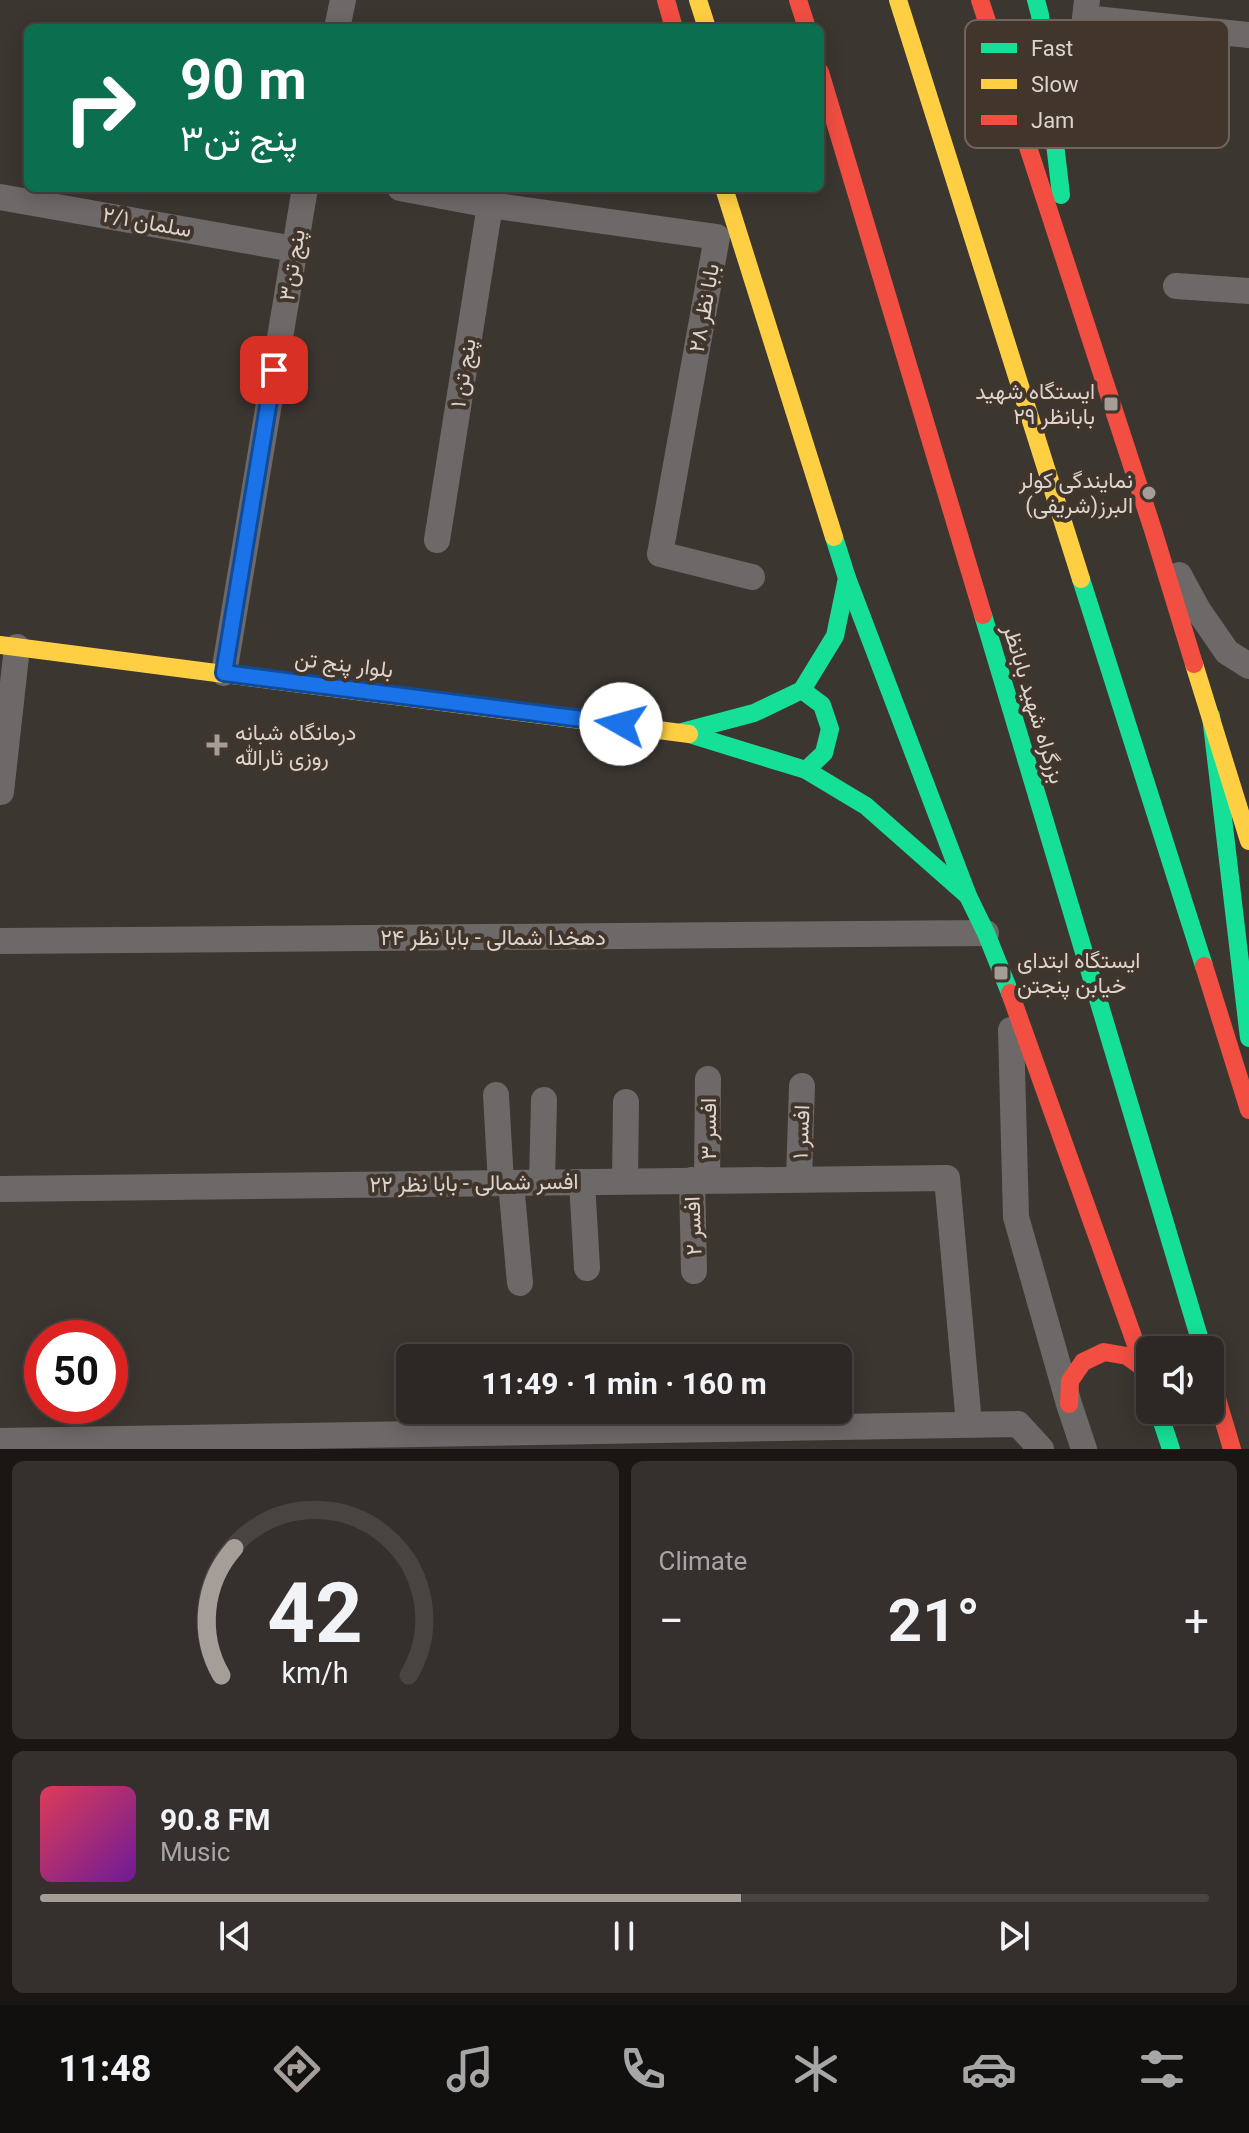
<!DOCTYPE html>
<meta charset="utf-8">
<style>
body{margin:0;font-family:Roboto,Vazirmatn,sans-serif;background:#35302d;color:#f1f3f6;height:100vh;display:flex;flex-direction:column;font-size:30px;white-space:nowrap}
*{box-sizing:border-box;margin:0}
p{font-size:26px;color:#a7a6a7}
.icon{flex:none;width:44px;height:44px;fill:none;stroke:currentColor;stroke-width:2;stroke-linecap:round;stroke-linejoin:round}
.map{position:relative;height:1449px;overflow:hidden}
.details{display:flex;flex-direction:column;gap:12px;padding:12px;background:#191614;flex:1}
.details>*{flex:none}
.guide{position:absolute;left:24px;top:24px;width:800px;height:168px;border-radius:12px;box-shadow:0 4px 20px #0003,0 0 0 2px #484442;background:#0b6e4f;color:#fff;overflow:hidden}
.buttons{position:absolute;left:1136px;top:1336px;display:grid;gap:16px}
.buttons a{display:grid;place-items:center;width:88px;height:88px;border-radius:12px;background:#2d2825;box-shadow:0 4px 20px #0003,0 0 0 2px #484442;font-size:40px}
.speed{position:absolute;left:24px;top:1320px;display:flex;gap:16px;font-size:40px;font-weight:700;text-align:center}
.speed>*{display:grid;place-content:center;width:104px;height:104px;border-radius:50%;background:#2d2825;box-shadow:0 4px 20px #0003,0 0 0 2px #484442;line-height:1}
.speed .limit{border:12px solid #d22;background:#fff;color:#111}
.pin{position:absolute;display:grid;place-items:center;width:68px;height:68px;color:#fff;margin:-34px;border-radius:16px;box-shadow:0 4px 12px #0006}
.me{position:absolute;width:88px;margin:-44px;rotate:277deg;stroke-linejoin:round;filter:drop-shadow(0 0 6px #0008)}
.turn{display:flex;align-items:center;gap:28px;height:168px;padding:0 24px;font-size:36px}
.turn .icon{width:104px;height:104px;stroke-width:2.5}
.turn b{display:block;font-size:56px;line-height:68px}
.big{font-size:60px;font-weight:700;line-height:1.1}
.details .widget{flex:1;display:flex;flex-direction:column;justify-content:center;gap:12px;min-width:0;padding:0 28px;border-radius:12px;background:#35302d}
.details .dial{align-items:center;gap:0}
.dial svg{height:208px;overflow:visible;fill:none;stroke:#484442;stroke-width:7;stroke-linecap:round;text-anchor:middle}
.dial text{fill:#f1f3f6;stroke:none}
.song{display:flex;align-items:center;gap:24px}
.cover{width:96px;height:96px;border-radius:12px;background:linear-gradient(135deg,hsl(350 70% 55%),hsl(280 70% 35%))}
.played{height:8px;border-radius:4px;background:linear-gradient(90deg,#a49d98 60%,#484442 60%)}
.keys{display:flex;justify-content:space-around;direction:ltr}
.heat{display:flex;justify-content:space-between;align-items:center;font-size:44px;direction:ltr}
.details .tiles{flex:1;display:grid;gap:12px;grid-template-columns:1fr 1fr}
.widget:last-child{grid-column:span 2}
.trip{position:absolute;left:396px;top:1344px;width:456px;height:80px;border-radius:12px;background:#2d2825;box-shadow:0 4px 20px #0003,0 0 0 2px #484442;font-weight:700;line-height:80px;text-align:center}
.dock{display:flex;height:128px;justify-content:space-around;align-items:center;background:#12100f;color:#a7a6a7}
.dock .icon{width:56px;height:56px}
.dock .current{color:#a49d98}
.dock b{font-size:36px;color:#f1f3f6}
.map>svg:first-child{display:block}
</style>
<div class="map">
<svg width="1249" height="1449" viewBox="0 0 1249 1449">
<rect width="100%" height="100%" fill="#3c3631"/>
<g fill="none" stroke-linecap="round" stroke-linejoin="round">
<g stroke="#6c6968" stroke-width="26">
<path d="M1087 0 1085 18 1249 35"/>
<path d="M337 28 343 0"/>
<path d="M400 188 490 205 717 237 660 554 752 577"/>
<path d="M0 197 294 249"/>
<path d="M1176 286 1249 291"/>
<path d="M437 540 490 205"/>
<path d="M1179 575 1198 610 1227 652 1249 666"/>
<path d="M224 673 305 188"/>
<path d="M1 792 17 647"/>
<path d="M0 941 986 933"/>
<path d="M1011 1030 1016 1217 1069 1404 1084 1449"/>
<path d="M496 1095 501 1183"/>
<path d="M799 1179 802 1086"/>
<path d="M692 1180 694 1271"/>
<path d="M707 1180 708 1079"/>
<path d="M625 1181 626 1102"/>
<path d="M542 1182 544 1100"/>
<path d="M582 1182 587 1268"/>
<path d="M511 1183 520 1283"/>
<path d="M0 1189 947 1178 969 1424"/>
<path d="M0 1441 1018 1424 1041 1449"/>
</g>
<g stroke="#16e098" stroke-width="18">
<path d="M1036 0 1040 15 1061 195"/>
<path d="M834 537 847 578 968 896 986 933 1010 993"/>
<path d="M1081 579 1204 966"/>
<path d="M983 615 1203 1350"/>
<path d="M802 690 822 705 830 729 824 753 806 770"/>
<path d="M1211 716 1249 1038"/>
<path d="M682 732 754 713 802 690 835 636 847 578"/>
<path d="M689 734 806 770 866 806 968 896"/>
<path d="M1158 1410 1171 1449"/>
</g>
<g stroke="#ffcf43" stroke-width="18">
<path d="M698 0 707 28"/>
<path d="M898 0 1081 579"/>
<path d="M724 188 834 537"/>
<path d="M0 645 689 734"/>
<path d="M1194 664 1249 841"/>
</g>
<g stroke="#f24e42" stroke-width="18">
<path d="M666 0 674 28"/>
<path d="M798 0 807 28"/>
<path d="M980 0 1153 530 1194 664"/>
<path d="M820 72 983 615"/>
<path d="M1204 966 1249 1110"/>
<path d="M1010 993 1150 1384"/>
<path d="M1210 1375 1232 1449"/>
<path d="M1069 1404 1070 1381 1083 1362 1104 1352 1127 1356 1146 1370"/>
</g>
</g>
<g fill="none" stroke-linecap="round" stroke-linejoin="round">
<g stroke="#114b97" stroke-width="20">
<path id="route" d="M274 370 224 673 621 724"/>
</g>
<use href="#route" stroke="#1a73e8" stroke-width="14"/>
</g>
<g fill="#a49d98" stroke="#41352c" stroke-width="3">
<rect x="1103" y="396" width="16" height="16" rx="4"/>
<circle cx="1149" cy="493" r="8"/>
<path d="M213 733h8v8h8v8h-8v8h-8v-8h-8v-8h8z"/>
<rect x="993" y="965" width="16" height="16" rx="4"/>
</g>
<g text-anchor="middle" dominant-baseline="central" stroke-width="8" stroke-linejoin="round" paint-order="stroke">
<g font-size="22" fill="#dcd4cf" stroke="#41352c">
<text transform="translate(147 222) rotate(10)">سلمان ۲/۱</text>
<text transform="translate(292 265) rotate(-81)">پنج تن۳</text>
<text transform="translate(704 308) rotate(-80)">بابا نظر ۲۸</text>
<text transform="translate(463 373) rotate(-81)">پنج تن ۱</text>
<text transform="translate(344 664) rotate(7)">بلوار پنج تن</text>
<text transform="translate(1034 704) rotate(73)">بزرگراه شهید بابانظر</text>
<text x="493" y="937">دهخدا شمالی - بابا نظر ۲۴</text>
<text transform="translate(708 1129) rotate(-90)">افسر ۳</text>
<text transform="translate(801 1132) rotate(-88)">افسر ۱</text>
<text transform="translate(474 1183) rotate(-1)">افسر شمالی - بابا نظر ۲۲</text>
<text transform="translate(693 1226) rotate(-92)">افسر ۲</text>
</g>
<g font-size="22" fill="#dcd4cf" stroke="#41352c" text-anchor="end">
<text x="1095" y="391">ایستگاه شهید<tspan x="1095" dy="25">بابانظر ۲۹</tspan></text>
<text x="1133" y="480">نمایندگی کولر<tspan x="1133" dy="25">البرز(شریفی)</tspan></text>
<text x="235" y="732" text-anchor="start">درمانگاه شبانه<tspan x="235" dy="25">روزی ثارالله</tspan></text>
<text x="1017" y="960" text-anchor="start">ایستگاه ابتدای<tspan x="1017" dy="25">خیابن پنجتن</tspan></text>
</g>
</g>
<rect x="965" y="20" width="264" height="128" rx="12" fill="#41352c" stroke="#70655d" stroke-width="2"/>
<rect x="981" y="43" width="36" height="10" fill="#16e098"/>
<rect x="981" y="79" width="36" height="10" fill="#ffcf43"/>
<rect x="981" y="115" width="36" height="10" fill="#f24e42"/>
<g font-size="22" fill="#dcd4cf">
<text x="1031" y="56">Fast</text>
<text x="1031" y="92">Slow</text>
<text x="1031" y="128">Jam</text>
</g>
</svg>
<div class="buttons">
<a><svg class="icon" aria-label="sound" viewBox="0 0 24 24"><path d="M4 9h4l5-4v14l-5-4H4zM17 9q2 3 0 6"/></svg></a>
</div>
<div class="speed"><div class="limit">50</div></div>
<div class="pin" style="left:274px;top:370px;background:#d93025"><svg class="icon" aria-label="arrive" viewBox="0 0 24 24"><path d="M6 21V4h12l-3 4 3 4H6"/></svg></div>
<svg class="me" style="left:621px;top:724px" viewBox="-20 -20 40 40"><circle r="19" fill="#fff"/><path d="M0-13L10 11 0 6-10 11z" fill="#1a73e8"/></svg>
<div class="trip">11:49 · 1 min · 160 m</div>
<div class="guide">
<div class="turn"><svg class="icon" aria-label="right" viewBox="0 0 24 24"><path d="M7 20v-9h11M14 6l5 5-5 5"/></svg><div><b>90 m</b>پنج تن۳</div></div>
</div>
</div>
<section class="details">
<div class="tiles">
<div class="widget dial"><svg viewBox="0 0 100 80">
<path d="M14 69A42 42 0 1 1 86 69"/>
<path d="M14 69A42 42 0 0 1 19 20" stroke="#a49d98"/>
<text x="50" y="56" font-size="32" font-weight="700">42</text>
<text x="50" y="72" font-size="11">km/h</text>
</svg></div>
<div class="widget"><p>Climate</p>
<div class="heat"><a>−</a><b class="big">21°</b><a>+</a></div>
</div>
<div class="widget">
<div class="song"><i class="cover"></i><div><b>90.8 FM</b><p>Music</p></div></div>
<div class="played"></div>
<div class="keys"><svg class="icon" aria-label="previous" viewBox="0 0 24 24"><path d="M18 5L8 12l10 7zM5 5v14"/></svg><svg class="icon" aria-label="pause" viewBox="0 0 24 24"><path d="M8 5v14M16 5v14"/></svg><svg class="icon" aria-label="next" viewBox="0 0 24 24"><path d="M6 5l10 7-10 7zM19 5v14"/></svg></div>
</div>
</div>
</section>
<nav class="dock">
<b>11:48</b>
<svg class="icon current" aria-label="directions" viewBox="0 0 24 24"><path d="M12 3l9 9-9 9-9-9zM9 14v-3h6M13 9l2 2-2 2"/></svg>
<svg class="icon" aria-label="music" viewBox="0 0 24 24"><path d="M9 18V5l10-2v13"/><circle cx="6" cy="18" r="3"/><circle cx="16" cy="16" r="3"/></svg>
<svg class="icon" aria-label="phone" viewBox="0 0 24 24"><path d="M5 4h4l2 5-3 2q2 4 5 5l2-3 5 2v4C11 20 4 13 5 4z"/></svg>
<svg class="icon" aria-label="climate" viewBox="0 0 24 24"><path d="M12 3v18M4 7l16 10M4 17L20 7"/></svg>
<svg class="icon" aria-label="car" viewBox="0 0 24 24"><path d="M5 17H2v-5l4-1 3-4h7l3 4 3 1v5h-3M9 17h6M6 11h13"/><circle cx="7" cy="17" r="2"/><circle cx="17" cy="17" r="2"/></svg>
<svg class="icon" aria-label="filters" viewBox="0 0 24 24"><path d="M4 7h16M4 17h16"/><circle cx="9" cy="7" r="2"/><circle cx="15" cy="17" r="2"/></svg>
</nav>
